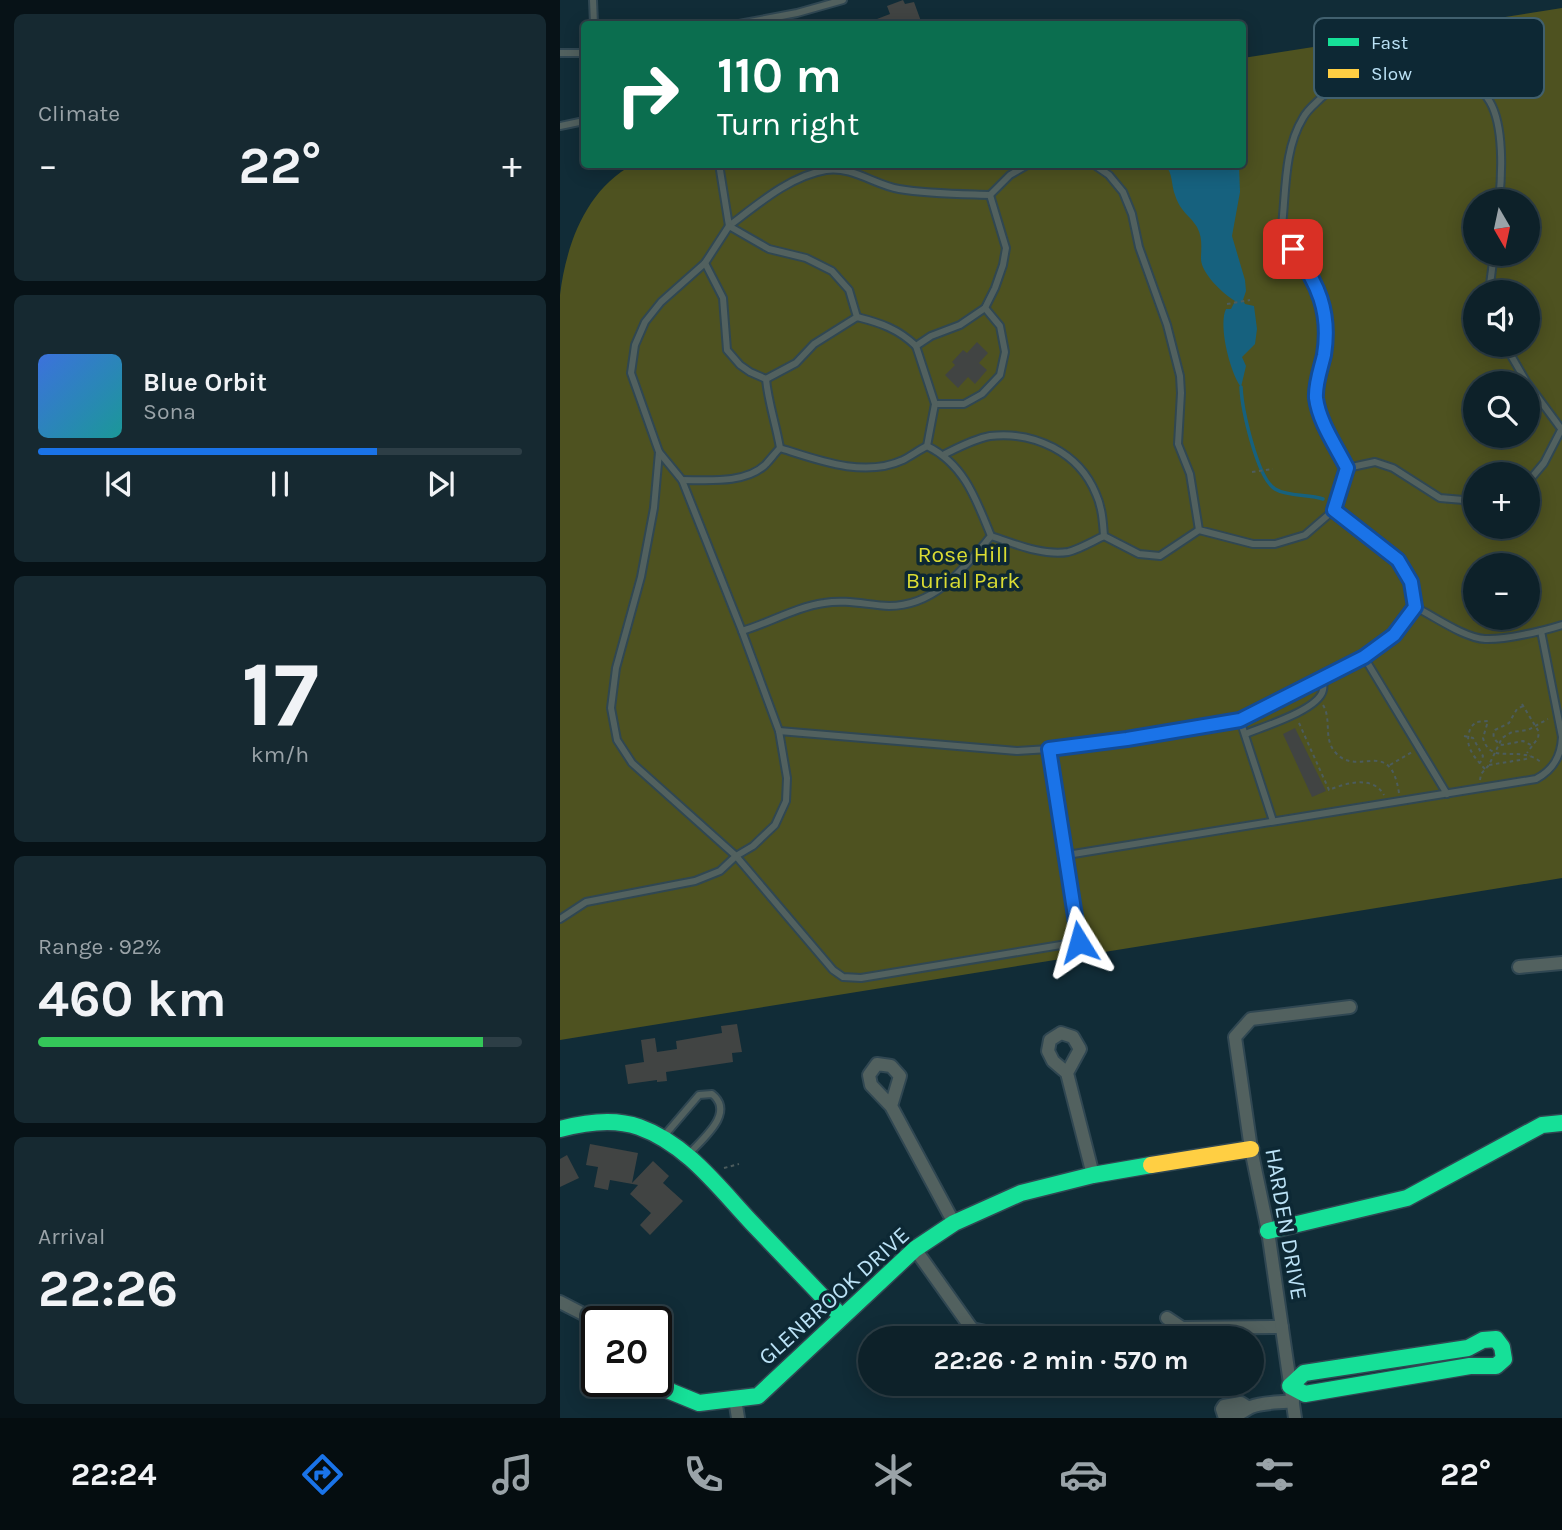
<!DOCTYPE html>
<meta charset="utf-8">
<style>
body{margin:0;font-family:Karla,sans-serif;background:#162931;color:#f1f3f6;height:100vh;display:flex;flex-direction:column;font-size:26px;white-space:nowrap}
*{box-sizing:border-box;margin:0}
p{font-size:23px;color:#9aa3a8}
.icon{flex:none;width:38px;height:38px;fill:none;stroke:currentColor;stroke-width:2;stroke-linecap:round;stroke-linejoin:round}
.map{position:relative;flex:1;overflow:hidden}
.details{display:flex;flex-direction:column;gap:14px;padding:14px;background:#071217;width:560px}
.details>*{flex:none}
.guide{position:absolute;left:21px;top:21px;width:665px;height:147px;border-radius:7px;box-shadow:0 4px 18px #0003,0 0 0 2px #2d3e46;background:#0b6e4f;color:#fff;overflow:hidden}
.needle{width:46px;rotate:171deg}
.controls{position:absolute;left:903px;top:189px;display:grid;gap:14px}
.controls a{display:grid;place-items:center;width:77px;height:77px;border-radius:50%;background:#0d2129;box-shadow:0 4px 18px #0003,0 0 0 2px #2d3e46;font-size:35px}
.speed{position:absolute;left:21px;top:1306px;display:flex;gap:14px;font-size:35px;font-weight:700;text-align:center}
.speed>*{display:grid;place-content:center;width:91px;height:91px;border-radius:50%;background:#0d2129;box-shadow:0 4px 18px #0003,0 0 0 2px #2d3e46;line-height:1}
.speed .limit{border:4px solid #111;border-radius:10px;background:#fff;color:#111}
.pin{position:absolute;display:grid;place-items:center;width:60px;height:60px;color:#fff;margin:-30px;border-radius:14px;box-shadow:0 4px 10px #0006}
.me{position:absolute;width:77px;margin:-38px;rotate:352deg;stroke-linejoin:round;filter:drop-shadow(0 0 5px #0008)}
.turn{display:flex;align-items:center;gap:24px;height:147px;padding:0 21px;font-size:32px}
.turn .icon{width:91px;height:91px;stroke-width:2.5}
.turn b{display:block;font-size:49px;line-height:60px}
.big{font-size:52px;font-weight:700;line-height:1.1}
.details .card{flex:1;display:flex;flex-direction:column;justify-content:center;gap:10px;min-width:0;padding:0 24px;border-radius:10px;background:#162931}
.details .dial{align-items:center;gap:0}
.dial b{font-size:91px;line-height:1}
.song{display:flex;align-items:center;gap:21px}
.cover{width:84px;height:84px;border-radius:10px;background:linear-gradient(135deg,hsl(220 70% 55%),hsl(180 70% 35%))}
.played{height:7px;border-radius:4px;background:linear-gradient(90deg,#1a73e8 70%,#2d3e46 70%)}
.keys{display:flex;justify-content:space-around;direction:ltr}
.heat{display:flex;justify-content:space-between;align-items:center;font-size:38px;direction:ltr}
.charge{height:10px;border-radius:5px;background:linear-gradient(90deg,#34c759 92%,#2d3e46 0)}
.trip{position:absolute;left:298px;top:1326px;width:406px;height:70px;border-radius:35px;background:#0d2129;box-shadow:0 4px 18px #0003,0 0 0 2px #2d3e46;font-weight:700;line-height:70px;text-align:center}
.tab-bar{display:flex;height:112px;justify-content:space-around;align-items:center;background:#050d10;color:#9aa3a8}
.tab-bar .icon{width:49px;height:49px}
.tab-bar .on{color:#1a73e8}
.tab-bar b{font-size:32px;color:#f1f3f6}
main{display:flex;flex:1;min-height:0}
.map>svg:first-child{display:block}
</style>
<main>
<section class="details">
<div class="card"><p>Climate</p>
<div class="heat"><a>−</a><b class="big">22°</b><a>+</a></div>
</div>
<div class="card">
<div class="song"><i class="cover"></i><div><b>Blue Orbit</b><p>Sona</p></div></div>
<div class="played"></div>
<div class="keys"><svg class="icon" aria-label="previous" viewBox="0 0 24 24"><path d="M18 5L8 12l10 7zM5 5v14"/></svg><svg class="icon" aria-label="pause" viewBox="0 0 24 24"><path d="M8 5v14M16 5v14"/></svg><svg class="icon" aria-label="next" viewBox="0 0 24 24"><path d="M6 5l10 7-10 7zM19 5v14"/></svg></div>
</div>
<div class="card dial"><b>17</b><p>km/h</p></div>
<div class="card"><p>Range · 92%</p><b class="big">460 km</b><div class="charge"></div></div>
<div class="card"><p>Arrival</p><b class="big">22:26</b></div>
</section>
<div class="map">
<svg width="1002" height="1418" viewBox="0 0 1002 1418">
<rect width="100%" height="100%" fill="#112c37"/>
<path fill="#4e5220" fill-rule="evenodd" d="M1002 8V878L0 1040V295C6 245 26 189 74 164H682L683 58ZM915 201H968V254H915ZM915 292H968V345H915ZM915 383H968V436H915ZM915 474H968V527H915ZM915 565H968V618H915Z"/>
<path fill="#16617e" d="M605 165H679L680 192 672 236 685 280 686 291 683 300 685 304 694 306 697 329 695 344 682 357 686 366 681 387C670 373 658 325 666 309H671L675 301C663 294 641 273 641 259 641 248 643 238 637 227 629 214 621 213 615 195 611 185 613 173 605 165Z"/>
<g fill="none" stroke-linecap="round" stroke-linejoin="round">
<path stroke="#16617e" stroke-width="3.5" d="M681 387C682 409 697 478 715 489 728 497 749 494 763 499"/>
</g>
<g fill="#414443">
<path d="M343 0 345 4 354 2 362 24H304L330 14 327 6Z"/>
<path d="M417 342 428 353 419 363 427 370 415 384 408 377 398 388 385 375 395 365 392 362 403 350 407 353Z"/>
<path d="M735 728 766 791 752 797 723 734Z"/>
<path d="M177 1024 182 1052 172 1053 173 1062 106 1072 107 1081 97 1082V1080L68 1084 65 1065 84 1062 81 1040 95 1038 97 1052 117 1049 116 1041 162 1033 161 1026Z"/>
<path d="M30 1144 78 1153 72 1183 93 1161 109 1176 103 1183 123 1201 90 1235 80 1225 91 1213 70 1194 78 1185 50 1180 48 1190 34 1187 38 1167 26 1165Z"/>
<path d="M7 1155 19 1178 0 1187V1159Z"/>
</g>
<g fill="none" stroke-linecap="round" stroke-linejoin="round">
<g stroke="#304752" stroke-width="10">
<g id="lane">
<path d="M33 0 34 24"/>
<path d="M179 24 237 13 283 0"/>
<path d="M0 53H24"/>
<path d="M0 126 24 121"/>
<path d="M159 164 169 226C198 204 230 176 266 170 292 166 315 185 339 189 369 194 399 194 430 195L450 175 469 164"/>
<path d="M533 164 549 175 563 192 572 214 579 247 607 325 620 376 621 393 618 444 630 474 639 530 693 544H715L745 535 774 510 787 468 760 415 756 396 766 340 767 319 759 291 725 237 722 226C726 191 724 149 743 118 747 110 755 104 761 98 768 92 774 85 781 80 827 45 899 49 930 102 944 126 942 174 939 201"/>
<path d="M145 263 163 298 167 350 180 365 190 372 206 379"/>
<path d="M929 292 934 254"/>
<path d="M945 345 967 383"/>
<path d="M206 379 236 363 254 344 297 317C321 323 338 329 356 346L371 336 400 325 425 308 435 288 443 265 446 248 430 195"/>
<path d="M968 384 1002 430"/>
<path d="M375 404H404L422 394 440 375 445 352 440 326 425 308"/>
<path d="M220 448C258 460 304 478 343 460 351 456 359 450 367 446"/>
<path d="M99 452 94 508 81 577 56 668 51 708 57 740 72 763 176 856 273 970 283 977 301 978 519 942 489 749"/>
<path d="M385 454C399 447 414 439 430 436 474 431 519 452 536 494 542 507 543 522 544 536L579 554 600 556 639 530"/>
<path d="M787 468 815 462 833 468 880 498 915 501"/>
<path d="M122 480C147 480 185 484 205 465 210 460 215 453 220 448 216 424 208 402 206 379"/>
<path d="M968 482 984 463 1001 430"/>
<path d="M431 536C455 544 483 556 508 552 520 549 533 541 544 536"/>
<path d="M855 607C874 616 904 638 925 639 945 640 983 631 1002 625"/>
<path d="M182 631C209 623 236 607 264 603 286 599 307 605 329 606 376 606 404 568 431 536 416 499 404 464 367 446L375 404 356 346"/>
<path d="M804 657 887 794"/>
<path d="M680 720 713 821"/>
<path d="M219 731 457 751 489 749 567 739 680 720 804 657 834 635 855 607 851 582 838 560 774 510"/>
<path d="M685 734C702 727 759 710 763 690 764 686 763 682 763 678"/>
<path d="M507 855 976 779C993 770 1001 757 1002 737L981 631"/>
<path d="M0 919 26 902 135 881 160 871 176 856 193 846 215 825 226 801 227 778 219 731 182 631 122 480 99 452 71 373 75 345 85 322 101 302 145 263 169 226 209 249 246 258 272 271 289 290 297 317"/>
<path d="M104 1136 139 1095 152 1094C176 1113 142 1139 128 1155"/>
</g>
</g>
<g stroke="#304752" stroke-width="16">
<g id="street">
<path d="M959 967 1002 963"/>
<path d="M507 1073 520 1049 513 1037 501 1033 490 1040 488 1051 493 1061 507 1073 533 1175"/>
<path d="M331 1106 340 1076 331 1066 317 1064 309 1075 311 1085 331 1106 394 1223"/>
<path d="M355 1249 412 1329 411 1339"/>
<path d="M0 1302 29 1317 37 1325"/>
<path d="M607 1318 622 1328 722 1327"/>
<path d="M412 1329 430 1333 436 1339"/>
<path d="M175 1399 178 1418"/>
<path d="M689 1408 681 1403 664 1406 662 1409 664 1415C677 1418 681 1412 691 1407 702 1402 720 1403 733 1401"/>
<path d="M735 1418 708 1231 691 1149 675 1037 691 1019 790 1007"/>
</g>
</g>
<g stroke="#304752" stroke-width="19">
<g id="fast">
<path d="M0 1129C26 1122 54 1118 79 1127 127 1144 159 1188 192 1223 222 1254 251 1285 281 1316"/>
<path d="M708 1231 847 1198 982 1125 1002 1123"/>
<path d="M936 1339 942 1347 944 1359 936 1366H910L745 1394 730 1386 744 1373 908 1348 923 1340Z"/>
<path d="M91 1381 95 1385 139 1403 198 1396 355 1249 394 1223 461 1193 533 1175 591 1165"/>
</g>
</g>
<g stroke="#304752" stroke-width="19">
<path id="slow" d="M591 1165 691 1149"/>
</g>
<g stroke="#4c5c5d" stroke-width="2" stroke-dasharray="3.5 3.5" stroke-linecap="butt">
<path d="M667 304 690 300"/>
<path d="M692 472 713 469"/>
<path d="M962 704 979 732 978 738 967 753"/>
<path d="M763 705C772 720 763 738 775 752 798 779 830 735 839 793"/>
<path d="M963 706 957 709 949 723 935 730C931 737 936 742 942 745L963 741 971 745"/>
<path d="M739 723 769 790C786 783 813 775 824 795"/>
<path d="M904 736 913 738 923 756 920 763"/>
<path d="M830 765 852 752"/>
<path d="M929 765 966 759 970 756"/>
<path d="M925 769C913 756 903 745 911 727L916 722 928 721 923 738C931 767 959 743 982 763"/>
<path d="M920 780 921 774 929 765 942 738 952 732 968 730 988 719"/>
<path d="M164 1168 179 1164"/>
</g>
<use href="#lane" stroke="#52615f" stroke-width="6"/>
<use href="#street" stroke="#52615f" stroke-width="12"/>
<use href="#fast" stroke="#16e098" stroke-width="16"/>
<use href="#slow" stroke="#ffcf43" stroke-width="16"/>
</g>
<g fill="none" stroke-linecap="round" stroke-linejoin="round">
<g stroke="#114b97" stroke-width="18">
<path id="route" d="M519 942 489 749 567 739 680 720 804 657 834 635 855 607 851 582 838 560 774 510 787 468C776 446 759 422 756 398 755 384 761 368 764 355 771 312 758 283 733 249"/>
</g>
<use href="#route" stroke="#1a73e8" stroke-width="12"/>
</g>
<g text-anchor="middle" dominant-baseline="central" stroke-width="7" stroke-linejoin="round" paint-order="stroke">
<g font-size="23" fill="#dadc33" stroke="#0d2834">
<text x="403" y="554">Rose Hill<tspan x="403" dy="26">Burial Park</tspan></text>
</g>
<g font-size="23" fill="#bbe2f6" stroke="#0d2834">
<text transform="translate(726 1224) rotate(80)">HARDEN DRIVE</text>
<text transform="translate(274 1296) rotate(-42)">GLENBROOK DRIVE</text>
</g>
</g>
<rect x="754" y="18" width="230" height="80" rx="10" fill="#0d2834" stroke="#41606e" stroke-width="2"/>
<rect x="768" y="38" width="31" height="8" fill="#16e098"/>
<rect x="768" y="69" width="31" height="9" fill="#ffcf43"/>
<g font-size="19" fill="#bbe2f6">
<text x="811" y="49">Fast</text>
<text x="811" y="80">Slow</text>
</g>
</svg>
<div class="controls">
<a><svg class="needle" viewBox="-14 -14 28 28"><path d="M0-13l5 13h-10z" fill="#e53935"/><path d="M0 13l5-13h-10z" fill="#9aa3a8"/></svg></a>
<a><svg class="icon" aria-label="sound" viewBox="0 0 24 24"><path d="M4 9h4l5-4v14l-5-4H4zM17 9q2 3 0 6"/></svg></a>
<a><svg class="icon" aria-label="search" viewBox="0 0 24 24"><circle cx="10" cy="10" r="6"/><path d="M15 15l6 6"/></svg></a>
<a>+</a>
<a>−</a>
</div>
<div class="speed"><div class="limit">20</div></div>
<div class="pin" style="left:733px;top:249px;background:#d93025"><svg class="icon" aria-label="arrive" viewBox="0 0 24 24"><path d="M6 21V4h12l-3 4 3 4H6"/></svg></div>
<svg class="me" style="left:519px;top:942px" viewBox="-20 -20 40 40"><path d="M0-17L14 15 0 8-14 15z" fill="#1a73e8" stroke="#fff" stroke-width="4"/></svg>
<div class="trip">22:26 · 2 min · 570 m</div>
<div class="guide">
<div class="turn"><svg class="icon" aria-label="right" viewBox="0 0 24 24"><path d="M7 20v-9h11M14 6l5 5-5 5"/></svg><div><b>110 m</b>Turn right</div></div>
</div>
</div>
</main>
<nav class="tab-bar">
<b>22:24</b>
<svg class="icon on" aria-label="directions" viewBox="0 0 24 24"><path d="M12 3l9 9-9 9-9-9zM9 14v-3h6M13 9l2 2-2 2"/></svg>
<svg class="icon" aria-label="music" viewBox="0 0 24 24"><path d="M9 18V5l10-2v13"/><circle cx="6" cy="18" r="3"/><circle cx="16" cy="16" r="3"/></svg>
<svg class="icon" aria-label="phone" viewBox="0 0 24 24"><path d="M5 4h4l2 5-3 2q2 4 5 5l2-3 5 2v4C11 20 4 13 5 4z"/></svg>
<svg class="icon" aria-label="climate" viewBox="0 0 24 24"><path d="M12 3v18M4 7l16 10M4 17L20 7"/></svg>
<svg class="icon" aria-label="car" viewBox="0 0 24 24"><path d="M5 17H2v-5l4-1 3-4h7l3 4 3 1v5h-3M9 17h6M6 11h13"/><circle cx="7" cy="17" r="2"/><circle cx="17" cy="17" r="2"/></svg>
<svg class="icon" aria-label="filters" viewBox="0 0 24 24"><path d="M4 7h16M4 17h16"/><circle cx="9" cy="7" r="2"/><circle cx="15" cy="17" r="2"/></svg>
<b>22°</b>
</nav>
